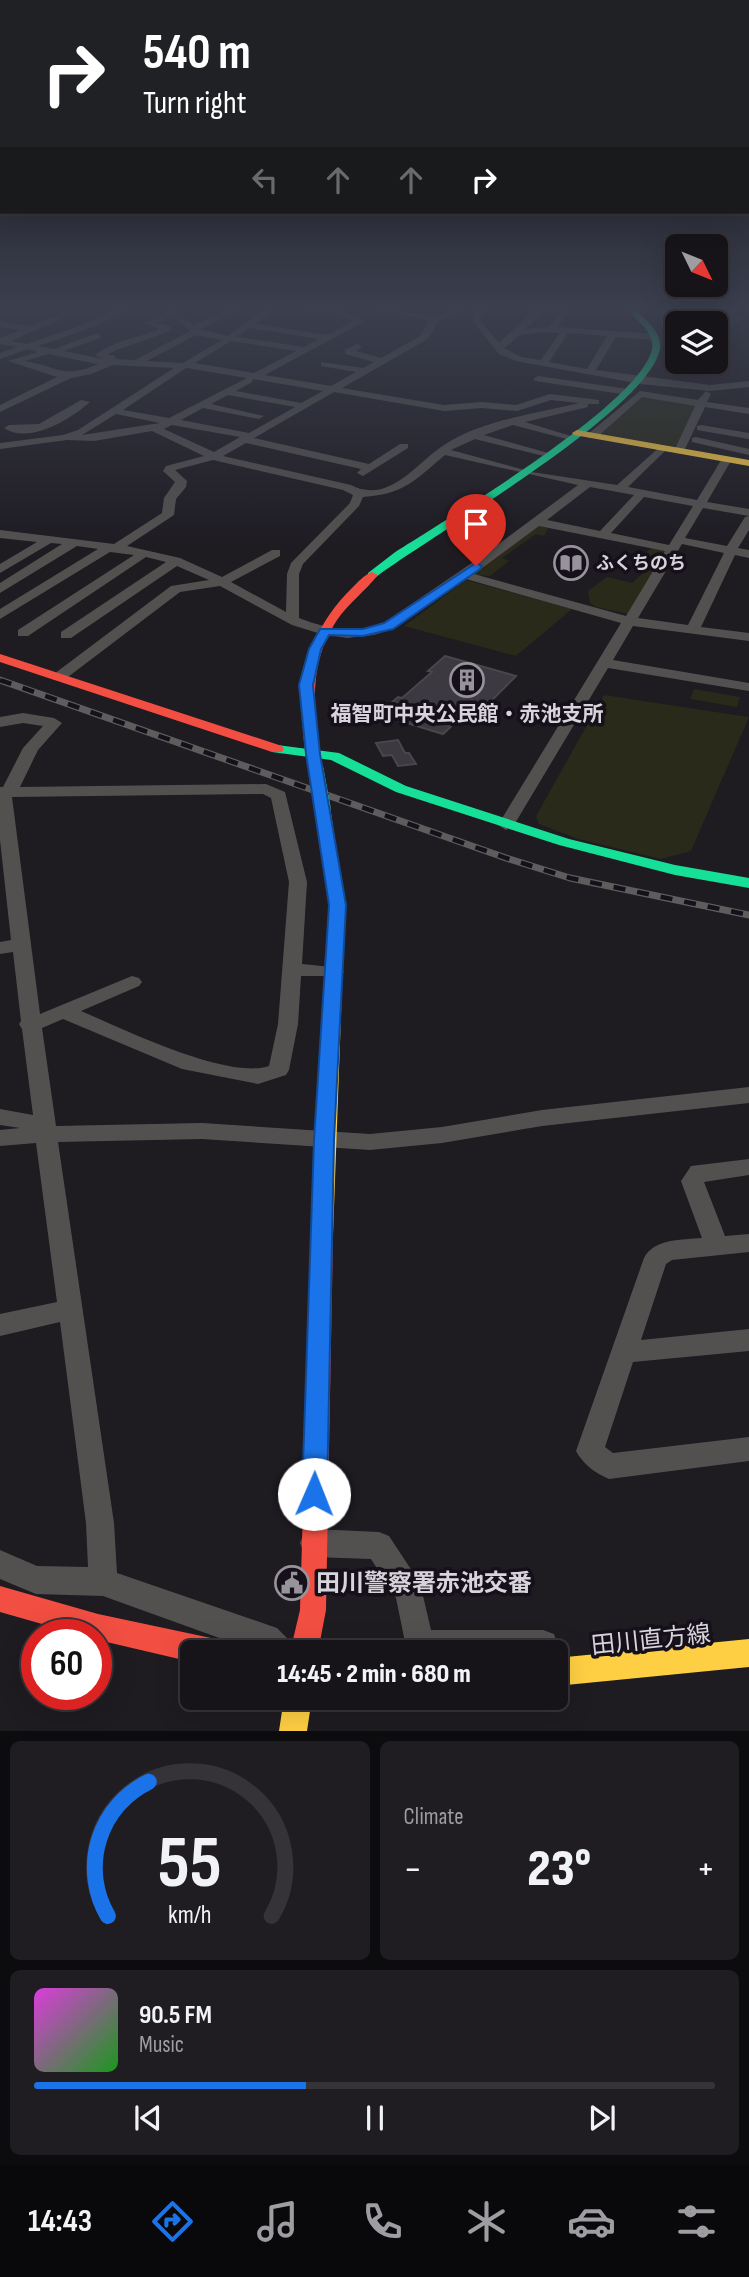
<!DOCTYPE html>
<meta charset="utf-8">
<style>
body{margin:0;font-family:"Sofia Sans Condensed","Noto Sans JP",sans-serif;background:#1f1d22;color:#f1f3f6;height:100vh;display:flex;flex-direction:column;font-size:26px;white-space:nowrap}
*{box-sizing:border-box;margin:0}
p{font-size:23px;color:#9e9ea2}
.icon{flex:none;width:38px;height:38px;fill:none;stroke:currentColor;stroke-width:2;stroke-linecap:round;stroke-linejoin:round}
.map{position:relative;height:1731px;overflow:hidden}
.sheet{display:flex;flex-direction:column;gap:10px;padding:10px;background:#0c0b0e;flex:1}
.sheet>*{flex:none}
.hud{position:absolute;left:0px;top:0px;width:749px;height:214px;box-shadow:0 7px 28px #0002,0 0 0 2px #353338;background:#202124;color:#fff;overflow:hidden}
.needle{width:46px;rotate:133deg}
.controls{position:absolute;left:665px;top:234px;display:grid;gap:14px}
.controls a{display:grid;place-items:center;width:63px;height:63px;border-radius:10px;background:#161419;box-shadow:0 7px 28px #0002,0 0 0 2px #353338;font-size:35px}
.speed{position:absolute;left:21px;top:1619px;display:flex;gap:14px;font-size:35px;font-weight:700;text-align:center}
.speed>*{display:grid;place-content:center;width:91px;height:91px;border-radius:50%;background:#161419;box-shadow:0 7px 28px #0002,0 0 0 2px #353338;line-height:1}
.speed .limit{border:10px solid #d22;background:#fff;color:#111}
.pin{position:absolute;display:grid;place-items:center;width:60px;height:60px;color:#fff;margin:-72px -30px;border-radius:50% 50% 50% 0;rotate:-45deg;box-shadow:0 0 7px #0007}
.pin .icon{rotate:45deg}
.me{position:absolute;width:77px;margin:-38px;rotate:1deg;stroke-linejoin:round;filter:drop-shadow(0 0 5px #0008)}
.turn{display:flex;align-items:center;gap:24px;height:147px;padding:0 28px;font-size:32px}
.turn .icon{width:91px;height:91px;stroke-width:2.5}
.turn b{display:block;font-size:49px;line-height:60px}
.lanes{display:flex;align-items:center;height:66px;padding:0 28px;background:#0003;justify-content:center;gap:35px;direction:ltr}
.lanes .off{opacity:.35}
.big{font-size:52px;font-weight:800;line-height:1.1}
.sheet .widget{flex:1;display:flex;flex-direction:column;justify-content:center;gap:10px;min-width:0;padding:0 24px;border-radius:10px;background:#1f1d22}
.sheet .dial{align-items:center;gap:0}
.dial svg{height:182px;overflow:visible;fill:none;stroke:#353338;stroke-width:7;stroke-linecap:round;text-anchor:middle}
.dial text{fill:#f1f3f6;stroke:none}
.song{display:flex;align-items:center;gap:21px}
.cover{width:84px;height:84px;border-radius:10px;background:linear-gradient(135deg,hsl(300 70% 55%),hsl(120 70% 35%))}
.played{height:7px;border-radius:4px;background:linear-gradient(90deg,#1a73e8 40%,#353338 40%)}
.keys{display:flex;justify-content:space-around;direction:ltr}
.heat{display:flex;justify-content:space-between;align-items:center;font-size:38px;direction:ltr}
.sheet .tiles{flex:1;display:grid;gap:10px;grid-template-columns:1fr 1fr}
.widget:last-child{grid-column:span 2}
.trip{position:absolute;left:180px;top:1640px;width:388px;height:70px;border-radius:10px;background:#161419;box-shadow:0 7px 28px #0002,0 0 0 2px #353338;font-weight:800;line-height:70px;text-align:center}
.dock{display:flex;height:112px;justify-content:space-around;align-items:center;background:#09080a;color:#9e9ea2}
.dock .icon{width:49px;height:49px}
.dock .selected{color:#1a73e8}
.dock b{font-size:32px;color:#f1f3f6}
.map>svg:first-child{display:block}
</style>
<div class="map">
<svg width="749" height="1731" viewBox="0 0 749 1731">
<rect width="100%" height="100%" fill="#1e1b21"/>
<g fill="#292a19">
<path d="M642 396 698 404 679 447 599 435Z"/>
<path d="M537 525 548 528 544 536 536 534 502 558 509 561 490 576 472 575Z"/>
<path d="M652 548 666 550 628 614 596 607 590 603 588 591 607 577 632 583 650 567 647 565 656 558 643 554Z"/>
<path d="M466 580 572 609 516 656 404 626Z"/>
<path d="M694 689 740 697 737 707 690 699Z"/>
<path d="M604 695 749 717 691 851 661 859 578 839 539 824 536 816Z"/>
</g>
<path fill="#324d59" d="M651 306H731L743 316 742 320 725 328H716V324L662 326 660 317H653Z"/>
<g fill="#3c3940" stroke="#49464c" stroke-width="2">
<path d="M445 656 516 676 487 705 477 702 443 734 378 714 398 697 402 698 432 672 428 671Z"/>
<path d="M398 740 405 753H409L416 764 398 766 392 755 383 756 376 743Z"/>
</g>
<g fill="none" stroke-linecap="round" stroke-linejoin="round">
<g fill="#535150" fill-rule="evenodd">
<path d="M22 306 17 310 13 307V306Z"/>
<path d="M121 306H132L96 326 38 346 54 349 97 333 101 336 100 338 64 351 103 359 95 355C115 340 138 338 160 329L144 323 171 311 168 306H176L181 316 194 325 236 306H248L200 329 228 336 269 306H279L256 324 327 335 354 321 334 314 281 306 335 309 365 321 265 375 331 386 356 372 321 366V362L363 368 374 362 345 354V350L357 344 362 347 356 351 381 358 420 336 429 320 361 306C382 306 423 318 438 315 451 313 461 306 475 306L437 322 433 332 426 340 342 388 444 405 482 402 516 405 550 394 599 400V404H588V407L525 422 574 437V441L513 425 484 435 552 454V458L475 439 451 450 532 472 617 485 662 445 667 448 666 450 628 487 697 500 723 457H731L732 459 707 502 749 509V530L738 548 749 550V558L735 555 701 627 749 633V641L633 626 613 660 749 683V691L608 668 514 825 506 830 498 825 621 623 466 579 395 628 374 635 347 638 321 634 292 625 220 586 180 592 64 680H54L52 677 54 674 171 586 209 580 177 566 71 638H61V632L166 562 146 557 28 636H18V630L134 555 110 552 0 619V609L98 549 77 546 0 593V583L62 544 51 543 0 573V564L37 542 0 538V530L114 544 162 513 164 498 175 482 163 471 166 466 204 456 152 431 94 441 67 440 0 449V443L63 435 78 430 174 368 113 365 91 374 71 378 0 412V405L57 377 8 361 38 352 28 349 0 359V353L17 347 0 344V338L20 330 0 327V321L29 326 65 313V317L11 341 27 344 90 322ZM173 316 190 331 135 360 116 359 115 356 108 354C129 344 150 340 171 330V326L157 323ZM250 328 319 339 304 347 237 337ZM196 335 222 340 183 363 147 361ZM231 341 296 351 254 373 195 363ZM48 354 97 364H99C63 379 59 367 25 361ZM186 368 247 378 169 418 123 410ZM253 379 323 391 301 403 236 391 252 382ZM334 392 444 411 482 408 517 411 551 400 579 403C535 414 482 420 444 445 424 458 409 478 387 487 375 492 362 491 351 485L223 456 246 443 361 469 357 473 363 476 408 448V444H400L369 464 254 438ZM228 395 295 407 249 433 181 420 203 408 259 419 264 416 211 404ZM116 414 160 423 82 435ZM172 425 240 437 214 452 164 429ZM445 455 578 485 488 552 385 622C357 634 326 629 299 618V574L303 564 359 506 363 497C405 494 415 480 445 455ZM213 460 343 490 353 495 350 503 291 563 287 574 286 612 231 582 280 556V550H272L222 577 180 558 127 546 174 515 176 499 186 487 187 481 175 470ZM590 487 634 495 600 531 547 520ZM644 497 693 506 669 545 611 533ZM703 508 749 516 745 517 727 546 685 538ZM539 526 665 551 626 616 474 574ZM682 544 724 553 688 625 638 618Z"/>
<path d="M484 306H495L483 314 480 320 499 343 536 308 569 312 557 327 656 334 660 337 656 340 616 337 596 370 710 385 749 381V387L710 391 641 384 516 361 499 354 472 320 477 310ZM541 313 559 314 548 327 526 329ZM543 332 560 333 541 360 521 357 504 348 520 335ZM568 333 607 336 587 369 549 362Z"/>
<path d="M538 376 628 389 633 392 628 395 535 381 533 379Z"/>
<path d="M640 391 698 400 706 391 711 394 707 402 749 408V414L705 407 684 451 679 454 674 451 695 406 642 397 596 438H588V434Z"/>
<path d="M81 400 90 402C71 419 29 445 4 428L9 425 39 424Z"/>
<path d="M701 425 749 433V439L697 430V426Z"/>
<path d="M696 437 749 449V455L692 442V438Z"/>
<path d="M23 713 54 718 62 723 38 750 20 787 266 784 285 792 307 882 302 964 341 968 344 972 341 976H301L298 1024 289 1070 286 1075 258 1084 182 1069 63 1019 42 1028 56 1126 202 1123 370 1134 442 1127 542 1110 749 1087V1103L542 1126 442 1143 370 1150 202 1139 58 1142 114 1523 117 1573 277 1628 290 1641 294 1652H258L103 1596 36 1594 0 1579V1550L37 1566 88 1567 86 1523 60 1322 0 1336V1314L57 1302 36 1143 0 1146V1130L20 1128 0 1125V1109L33 1115 22 1029 19 1024 21 1021 13 952 0 954V942L11 940 0 840V787H3L23 748 43 726 23 723 0 727V717ZM263 794 271 798 289 882 278 1024 269 1066C227 1080 123 1029 81 1011L139 986 142 982 139 978 132 976 40 1014 12 797Z"/>
<path d="M749 1159V1175L704 1182 725 1236 749 1234V1252L672 1260 666 1264 641 1340 749 1329V1351L633 1362 605 1447 613 1453 749 1437V1461L609 1479C595 1473 583 1464 576 1451L644 1258C654 1238 683 1240 702 1238L681 1181 691 1166Z"/>
<path d="M314 1529 379 1532 389 1536 420 1583 431 1630H543L554 1634 560 1652 556 1661V1652H407L396 1598 371 1559 314 1557 304 1553 300 1543 304 1533Z"/>
</g>
<g fill="#16e098" fill-rule="evenodd">
<path d="M623 306H631C642 316 663 332 660 349 648 411 433 534 376 577H368V573L394 553C446 519 640 405 652 349 655 331 633 317 623 306Z"/>
<path d="M277 745 339 753 406 786 569 839 675 865 749 878V888L675 875 559 845 396 792 331 760 272 752 270 749 272 746Z"/>
</g>
<g fill="#ffcf43" fill-rule="evenodd">
<path d="M577 430 749 460V466L574 435 572 433Z"/>
<path d="M323 803 330 807 345 905 333 1235 329 1241 322 1243 315 1241 311 1235 329 905 316 807Z"/>
<path d="M749 1639V1667L556 1686V1658Z"/>
<path d="M284 1698H312L307 1731H279Z"/>
</g>
<g fill="#f24e42" fill-rule="evenodd">
<path d="M372 572 378 575C365 591 349 603 337 620 306 665 314 718 323 769L316 773 311 772C305 760 304 743 303 730 298 675 311 628 352 588 358 582 364 575 372 572Z"/>
<path d="M0 654 282 746 284 749 282 752H272L0 662Z"/>
<path d="M322 1227 329 1229 333 1235 326 1610 318 1652H290L300 1610 311 1235 315 1229Z"/>
<path d="M0 1586 98 1614 211 1638 221 1642 225 1652H192V1662L98 1640 96 1634H77L0 1612Z"/>
</g>
<g stroke="#5f5c5d" stroke-width="7">
<path id="rail" d="M0 680 506 858 570 878 749 915"/>
</g>
<use href="#rail" stroke="#151019" stroke-width="4.5" stroke-dasharray="12" stroke-linecap="butt"/>
<path stroke="#16e098" stroke-width="15" d="M316 769 323 807"/>
</g>
<linearGradient id="sky" x2="0" y2="1"><stop stop-color="#100f12"/><stop offset="0.56" stop-color="#3b3f4e"/><stop offset="1" stop-color="#3b3f4e" stop-opacity="0"/></linearGradient>
<rect width="749" height="549" fill="url(#sky)"/>
<path fill="#1a73e8" stroke="#114b97" stroke-width="2" d="M476 563 482 566 480 569 393 629 363 636 329 635 321 649 313 685 320 754 346 905 334 1140 327 1494 323 1503 314 1506 305 1503 302 1494 314 1140 329 905 306 754 299 685 309 649 320 629H363L384 623Z"/>
<defs>
<g id="library-ring" transform="scale(1.75)"><circle r="9.5" fill="#151019" stroke="#97939a" stroke-width="1.5"/><path d="M-6-4Q-3-5.5-.7-3.5V5Q-3 3-6 4ZM6-4Q3-5.5 .7-3.5V5Q3 3 6 4Z" fill="#97939a"/></g>
<g id="building-ring" transform="scale(1.75)"><circle r="9.5" fill="#151019" stroke="#97939a" stroke-width="1.5"/><path d="M-4-6H4V6H1V3H-1V6H-4ZM-2.5-4.3h1.7v1.8h-1.7ZM.8-4.3h1.7v1.8H.8ZM-2.5-1h1.7V.8h-1.7ZM.8-1h1.7V.8H.8Z" fill="#97939a"/></g>
<g id="civic-ring" transform="scale(1.75)"><circle r="9.5" fill="#151019" stroke="#97939a" stroke-width="1.5"/><path d="M-.6-6.5H3V-4.5H.6V-3L4-1V1h2V6H-6V1h2V-1L-.6-3ZM-1.2 2.5V6h2.4V2.5Z" fill="#97939a"/></g>
</defs>
<g fill-rule="evenodd">
<use href="#library-ring" x="571" y="563"/>
<use href="#building-ring" x="467" y="680"/>
<use href="#civic-ring" x="292" y="1583"/>
</g>
<g text-anchor="middle" dominant-baseline="central" stroke-width="7" stroke-linejoin="round" paint-order="stroke">
<g font-size="18" font-weight="bold" fill="#d8d4db" stroke="#151019" text-anchor="start">
<text x="596" y="563">ふくちのち</text>
</g>
<g font-size="21" font-weight="bold" fill="#d8d4db" stroke="#151019">
<text x="467" y="714">福智町中央公民館・赤池支所</text>
</g>
<g font-size="24" font-weight="bold" fill="#d8d4db" stroke="#151019" text-anchor="start">
<text x="316" y="1583">田川警察署赤池交番</text>
</g>
<g font-size="24" fill="#d8d4db" stroke="#151019">
<text transform="translate(651 1640) rotate(-6)">田川直方線</text>
</g>
</g>
</svg>
<div class="controls">
<a><svg class="needle" viewBox="-14 -14 28 28"><path d="M0-13l5 13h-10z" fill="#e53935"/><path d="M0 13l5-13h-10z" fill="#9e9ea2"/></svg></a>
<a><svg class="icon" aria-label="layers" viewBox="0 0 24 24"><path d="M12 4l9 5-9 5-9-5zM3 14l9 5 9-5"/></svg></a>
</div>
<div class="speed"><div class="limit">60</div></div>
<div class="pin" style="left:476px;top:566px;background:#d93025"><svg class="icon" aria-label="arrive" viewBox="0 0 24 24"><path d="M6 21V4h12l-3 4 3 4H6"/></svg></div>
<svg class="me" style="left:314px;top:1494px" viewBox="-20 -20 40 40"><circle r="19" fill="#fff"/><path d="M0-13L10 11 0 6-10 11z" fill="#1a73e8"/></svg>
<div class="trip">14:45 · 2 min · 680 m</div>
<div class="hud">
<div class="turn"><svg class="icon" aria-label="right" viewBox="0 0 24 24"><path d="M7 20v-9h11M14 6l5 5-5 5"/></svg><div><b>540 m</b>Turn right</div></div>
<div class="lanes"><svg class="icon off" aria-label="left" viewBox="0 0 24 24"><path d="M17 20v-9H6M10 6l-5 5 5 5"/></svg><svg class="icon off" aria-label="ahead" viewBox="0 0 24 24"><path d="M12 20V5M6 11l6-6 6 6"/></svg><svg class="icon off" aria-label="ahead" viewBox="0 0 24 24"><path d="M12 20V5M6 11l6-6 6 6"/></svg><svg class="icon" aria-label="right" viewBox="0 0 24 24"><path d="M7 20v-9h11M14 6l5 5-5 5"/></svg></div>
</div>
</div>
<section class="sheet">
<div class="tiles">
<div class="widget dial"><svg viewBox="0 0 100 80">
<path d="M14 69A42 42 0 1 1 86 69"/>
<path d="M14 69A42 42 0 0 1 32 10" stroke="#1a73e8"/>
<text x="50" y="56" font-size="32" font-weight="700">55</text>
<text x="50" y="72" font-size="11">km/h</text>
</svg></div>
<div class="widget"><p>Climate</p>
<div class="heat"><a>−</a><b class="big">23°</b><a>+</a></div>
</div>
<div class="widget">
<div class="song"><i class="cover"></i><div><b>90.5 FM</b><p>Music</p></div></div>
<div class="played"></div>
<div class="keys"><svg class="icon" aria-label="previous" viewBox="0 0 24 24"><path d="M18 5L8 12l10 7zM5 5v14"/></svg><svg class="icon" aria-label="pause" viewBox="0 0 24 24"><path d="M8 5v14M16 5v14"/></svg><svg class="icon" aria-label="next" viewBox="0 0 24 24"><path d="M6 5l10 7-10 7zM19 5v14"/></svg></div>
</div>
</div>
</section>
<nav class="dock">
<b>14:43</b>
<svg class="icon selected" aria-label="directions" viewBox="0 0 24 24"><path d="M12 3l9 9-9 9-9-9zM9 14v-3h6M13 9l2 2-2 2"/></svg>
<svg class="icon" aria-label="music" viewBox="0 0 24 24"><path d="M9 18V5l10-2v13"/><circle cx="6" cy="18" r="3"/><circle cx="16" cy="16" r="3"/></svg>
<svg class="icon" aria-label="phone" viewBox="0 0 24 24"><path d="M5 4h4l2 5-3 2q2 4 5 5l2-3 5 2v4C11 20 4 13 5 4z"/></svg>
<svg class="icon" aria-label="climate" viewBox="0 0 24 24"><path d="M12 3v18M4 7l16 10M4 17L20 7"/></svg>
<svg class="icon" aria-label="car" viewBox="0 0 24 24"><path d="M5 17H2v-5l4-1 3-4h7l3 4 3 1v5h-3M9 17h6M6 11h13"/><circle cx="7" cy="17" r="2"/><circle cx="17" cy="17" r="2"/></svg>
<svg class="icon" aria-label="filters" viewBox="0 0 24 24"><path d="M4 7h16M4 17h16"/><circle cx="9" cy="7" r="2"/><circle cx="15" cy="17" r="2"/></svg>
</nav>
